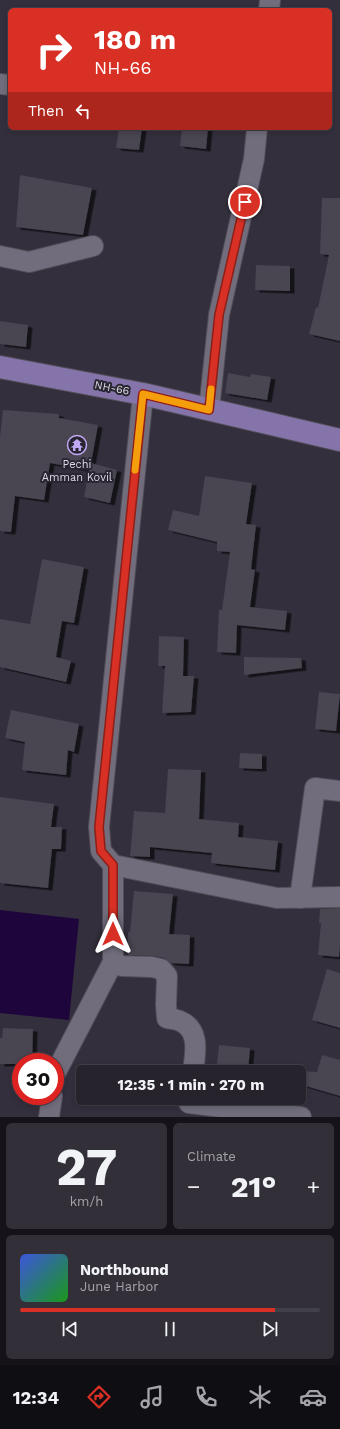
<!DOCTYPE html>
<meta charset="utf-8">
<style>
body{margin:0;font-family:"Work Sans",sans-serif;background:#322f39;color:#f1f3f6;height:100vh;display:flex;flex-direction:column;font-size:15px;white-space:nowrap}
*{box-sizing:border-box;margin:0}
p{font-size:13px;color:#a4a4aa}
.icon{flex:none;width:22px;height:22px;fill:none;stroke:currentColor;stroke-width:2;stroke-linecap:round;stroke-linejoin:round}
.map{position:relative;height:1117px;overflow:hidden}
.drawer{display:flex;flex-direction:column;gap:6px;padding:6px;background:#151319;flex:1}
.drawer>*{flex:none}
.banner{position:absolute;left:8px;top:8px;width:324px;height:122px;border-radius:6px;box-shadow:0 2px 6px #0003,0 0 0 1px #424049;background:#d93025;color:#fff;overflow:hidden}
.speed{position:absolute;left:12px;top:1053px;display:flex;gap:8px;font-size:20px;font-weight:700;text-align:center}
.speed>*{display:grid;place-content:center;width:52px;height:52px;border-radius:50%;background:#26232d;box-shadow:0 2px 6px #0003,0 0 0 1px #424049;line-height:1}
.speed .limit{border:6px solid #d22;background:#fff;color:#111}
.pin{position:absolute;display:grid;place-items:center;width:34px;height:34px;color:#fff;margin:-17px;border:2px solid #fff;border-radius:50%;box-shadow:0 1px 4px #0007}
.me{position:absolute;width:44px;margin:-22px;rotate:0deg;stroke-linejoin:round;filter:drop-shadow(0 0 3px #0008)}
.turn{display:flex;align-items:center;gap:14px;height:84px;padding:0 20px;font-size:18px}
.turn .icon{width:52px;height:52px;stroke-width:2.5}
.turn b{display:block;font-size:28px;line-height:34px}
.then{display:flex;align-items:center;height:38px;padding:0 20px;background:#0003;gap:8px;font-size:15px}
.big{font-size:30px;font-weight:700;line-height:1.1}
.drawer .card{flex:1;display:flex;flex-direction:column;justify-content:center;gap:6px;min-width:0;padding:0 14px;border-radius:6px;background:#322f39}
.drawer .dial{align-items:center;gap:0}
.dial b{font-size:52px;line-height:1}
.song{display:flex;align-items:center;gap:12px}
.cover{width:48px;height:48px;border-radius:6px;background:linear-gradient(135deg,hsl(230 70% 55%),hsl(120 70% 35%))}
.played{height:4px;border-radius:2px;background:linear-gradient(90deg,#d93025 85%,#424049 85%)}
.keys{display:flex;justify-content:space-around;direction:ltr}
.heat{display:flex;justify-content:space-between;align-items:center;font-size:22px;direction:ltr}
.drawer .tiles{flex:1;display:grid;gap:6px;grid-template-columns:1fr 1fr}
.card:last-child{grid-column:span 2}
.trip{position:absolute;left:76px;top:1065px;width:230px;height:40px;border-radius:6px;background:#26232d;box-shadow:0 2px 6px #0003,0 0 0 1px #424049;font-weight:700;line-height:40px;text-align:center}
.menu{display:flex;height:64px;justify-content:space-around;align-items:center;background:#0f0e12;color:#a4a4aa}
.menu .icon{width:28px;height:28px}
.menu .selected{color:#d93025}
.menu b{font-size:18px;color:#f1f3f6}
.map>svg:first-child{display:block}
</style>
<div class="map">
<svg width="340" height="1117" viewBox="0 0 340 1117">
<defs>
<filter id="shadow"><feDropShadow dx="4.5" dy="2.5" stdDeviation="0" flood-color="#0009"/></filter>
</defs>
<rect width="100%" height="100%" fill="#332f3c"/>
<path fill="#1e053c" d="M0 910 79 919 69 1020 0 1013Z"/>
<g fill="#484451" filter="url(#shadow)">
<path d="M119 128H142L139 150 116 148Z"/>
<path d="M182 128H208L206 149 180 146Z"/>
<path d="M20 175 92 188 83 235 16 227Z"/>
<path d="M322 198H340V341L309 334 316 307 318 308 329 255 320 254Z"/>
<path d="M256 265 290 266V291L255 290Z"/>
<path d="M0 321 28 325 26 347 0 344Z"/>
<path d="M228 373 250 377 251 374 271 377 267 400 225 393Z"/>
<path d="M3 410 59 414V418L98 425 91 463 117 470 110 503 84 497 89 470 50 463 44 500 15 496 11 532 0 531V437Z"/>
<path d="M205 476 252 483 246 524 256 525 251 569 255 570 250 607 287 611 285 630 237 625 236 653 217 652 219 610H222L230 552 217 551V542L168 530 173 510 199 516Z"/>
<path d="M42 559 84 567 74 623 62 621 56 657 71 661 66 682 0 667V619L30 624Z"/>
<path d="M159 636 184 637 183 676H194L191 712 162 713 165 666H158Z"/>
<path d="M244 657 301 658 302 668 244 675Z"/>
<path d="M319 692 340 694 336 731 315 729Z"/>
<path d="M11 710 79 724 74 752 68 750 66 775 22 770 25 742 5 738Z"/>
<path d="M240 753 262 754V769L239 768Z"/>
<path d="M168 769 201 770 199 819 239 823 238 837 278 841 275 870 211 863 212 853 150 847V857L130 856 134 811 165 813Z"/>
<path d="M0 797 54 804 51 827H62L61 849H52L48 888 0 883Z"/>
<path d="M134 891 173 894 169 934 190 935 189 964 171 963 164 958 154 956 128 955V932H130Z"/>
<path d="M340 908V945L339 957 318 955 321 923H319L320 909Z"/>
<path d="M327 969 340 973V1028L312 1020Z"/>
<path d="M3 1028 33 1029 32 1062H21V1064H0V1038H2Z"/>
<path d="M219 1045 250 1048 248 1072H216Z"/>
<path d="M322 1055 340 1060V1096L299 1084V1072H271L272 1069 317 1072Z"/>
</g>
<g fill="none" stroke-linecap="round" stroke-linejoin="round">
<g stroke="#514e59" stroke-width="22">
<g id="street">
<path d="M269 10 270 0"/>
<path d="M0 84 10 85"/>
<path d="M0 256 29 262 93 246"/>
<path d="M143 394 99 827 101 851 113 865V962L122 966 152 967 161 969 167 976 166 1005 167 1018C171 1019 176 1019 180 1021 201 1030 195 1054 193 1072"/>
<path d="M209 410 219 315 254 159 257 128"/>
<path d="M113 865 277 898 340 897"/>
<path d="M300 898 315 788 340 791"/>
<path d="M55 1074 113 962"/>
<path d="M189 1103 301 1117"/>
<path d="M49 1117 52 1096"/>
</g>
</g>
<g stroke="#514e59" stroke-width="24">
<path id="primary" d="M0 367 143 394 340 440"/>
</g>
<use href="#street" stroke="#716d7c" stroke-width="20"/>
<use href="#primary" stroke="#8574a9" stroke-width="22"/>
</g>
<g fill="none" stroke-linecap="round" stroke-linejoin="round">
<g stroke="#8d1f18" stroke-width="10">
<path id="route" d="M113 934V865L101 851 99 827 143 394 209 410 219 315 245 202"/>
</g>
<use href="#route" stroke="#d93025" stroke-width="7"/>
<path stroke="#f59e0b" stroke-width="7" d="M135 470 143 394 209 410 211 389"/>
</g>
<defs>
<g id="temple-ring" transform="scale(1)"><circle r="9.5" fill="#292532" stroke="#c0a8f4" stroke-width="1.5"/><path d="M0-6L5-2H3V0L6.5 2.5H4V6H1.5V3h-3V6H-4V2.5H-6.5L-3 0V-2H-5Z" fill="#c0a8f4"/></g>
</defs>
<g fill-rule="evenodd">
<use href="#temple-ring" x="77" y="445"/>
</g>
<g text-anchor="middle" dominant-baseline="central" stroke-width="4" stroke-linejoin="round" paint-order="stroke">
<g font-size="11" fill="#dddbe3" stroke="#292532">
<text transform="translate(112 388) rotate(11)">NH-66</text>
</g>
<g font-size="11" fill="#dddbe3" stroke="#292532">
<text x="77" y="464">Pechi<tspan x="77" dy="13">Amman Kovil</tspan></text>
</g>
</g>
</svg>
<div class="speed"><div class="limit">30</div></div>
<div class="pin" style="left:245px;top:202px;background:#d93025"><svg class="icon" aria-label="arrive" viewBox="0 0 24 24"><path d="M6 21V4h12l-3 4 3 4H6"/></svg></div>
<svg class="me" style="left:113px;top:934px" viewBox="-20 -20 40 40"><path d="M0-17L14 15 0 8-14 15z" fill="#d93025" stroke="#fff" stroke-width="4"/></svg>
<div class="trip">12:35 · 1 min · 270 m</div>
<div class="banner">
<div class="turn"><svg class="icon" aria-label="right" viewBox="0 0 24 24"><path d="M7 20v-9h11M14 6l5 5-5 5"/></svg><div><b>180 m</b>NH-66</div></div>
<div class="then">Then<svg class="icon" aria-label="left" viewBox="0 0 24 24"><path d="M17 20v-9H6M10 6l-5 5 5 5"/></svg></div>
</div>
</div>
<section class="drawer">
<div class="tiles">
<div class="card dial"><b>27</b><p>km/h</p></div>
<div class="card"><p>Climate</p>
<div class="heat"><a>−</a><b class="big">21°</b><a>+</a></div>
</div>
<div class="card">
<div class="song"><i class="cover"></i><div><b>Northbound</b><p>June Harbor</p></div></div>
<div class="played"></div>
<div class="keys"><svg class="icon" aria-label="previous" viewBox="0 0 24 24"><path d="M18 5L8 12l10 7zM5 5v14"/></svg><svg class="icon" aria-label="pause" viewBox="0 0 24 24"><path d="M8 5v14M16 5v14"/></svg><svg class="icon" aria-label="next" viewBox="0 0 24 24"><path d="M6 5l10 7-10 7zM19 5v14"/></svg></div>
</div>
</div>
</section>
<nav class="menu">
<b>12:34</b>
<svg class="icon selected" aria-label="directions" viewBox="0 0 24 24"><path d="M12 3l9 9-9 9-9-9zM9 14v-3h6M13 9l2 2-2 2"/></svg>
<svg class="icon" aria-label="music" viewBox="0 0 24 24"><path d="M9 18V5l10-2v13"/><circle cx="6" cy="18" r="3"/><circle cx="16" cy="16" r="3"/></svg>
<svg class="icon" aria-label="phone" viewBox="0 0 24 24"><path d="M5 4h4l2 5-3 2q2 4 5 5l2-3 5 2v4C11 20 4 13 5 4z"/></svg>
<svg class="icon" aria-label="climate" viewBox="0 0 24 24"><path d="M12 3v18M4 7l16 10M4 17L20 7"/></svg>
<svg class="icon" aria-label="car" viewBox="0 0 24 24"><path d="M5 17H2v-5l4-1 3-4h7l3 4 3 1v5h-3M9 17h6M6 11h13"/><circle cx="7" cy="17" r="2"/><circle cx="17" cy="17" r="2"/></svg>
</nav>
